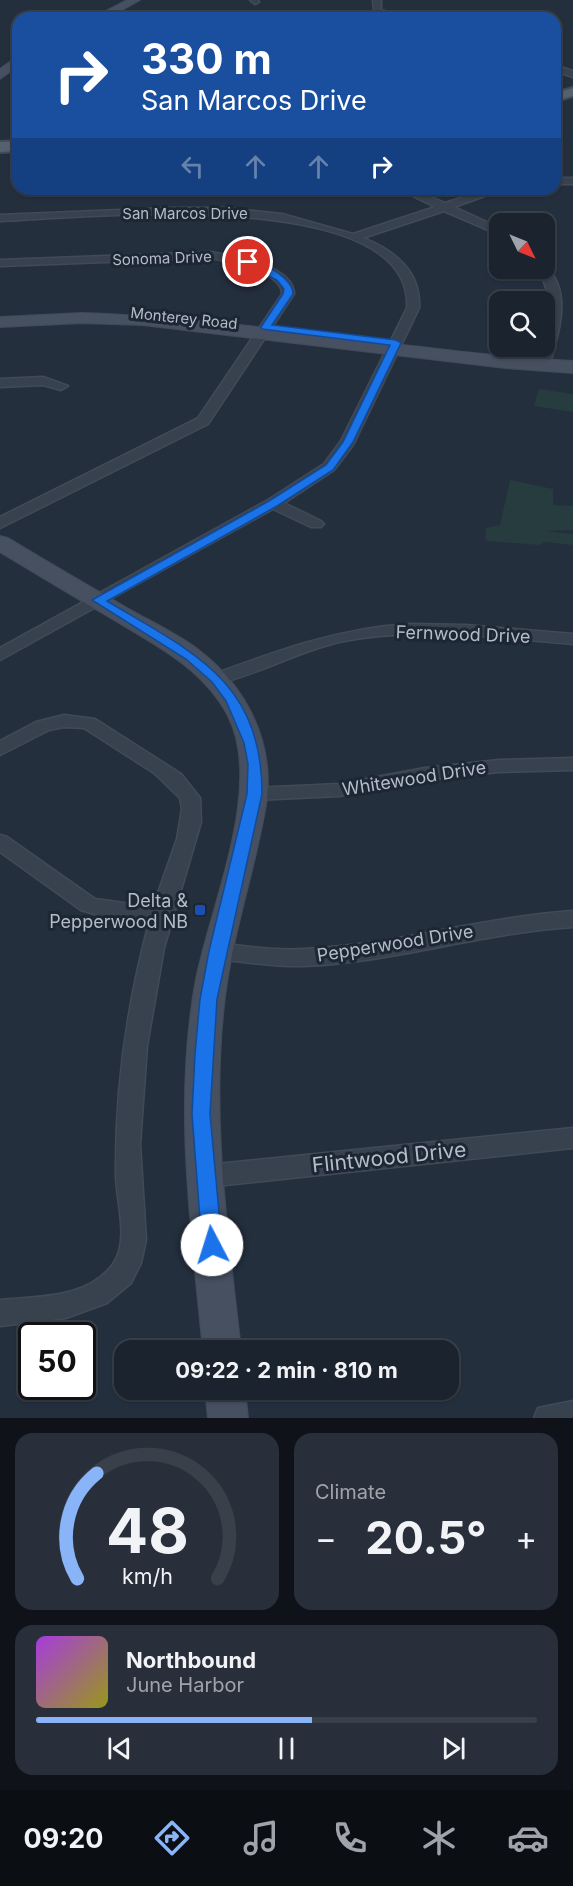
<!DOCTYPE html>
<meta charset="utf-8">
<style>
body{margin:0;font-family:Inter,sans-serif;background:#282f3a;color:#f1f3f6;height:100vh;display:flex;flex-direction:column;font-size:22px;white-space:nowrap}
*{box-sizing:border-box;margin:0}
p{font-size:20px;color:#a0a4aa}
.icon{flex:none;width:33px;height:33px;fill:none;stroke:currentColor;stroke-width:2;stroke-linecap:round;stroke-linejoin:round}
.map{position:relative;height:1418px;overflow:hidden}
.drawer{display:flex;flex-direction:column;gap:15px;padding:15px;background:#0f1319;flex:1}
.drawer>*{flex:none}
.guide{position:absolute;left:12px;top:12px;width:549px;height:183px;border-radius:18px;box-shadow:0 2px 4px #0004,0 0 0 2px #39404a;background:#1a4fa0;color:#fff;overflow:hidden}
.needle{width:39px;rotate:133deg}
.controls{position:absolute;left:489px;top:213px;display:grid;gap:12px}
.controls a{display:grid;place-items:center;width:66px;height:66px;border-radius:12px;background:#1b232e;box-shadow:0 2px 4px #0004,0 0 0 2px #39404a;font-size:30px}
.speed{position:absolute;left:18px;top:1322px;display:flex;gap:12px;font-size:30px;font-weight:700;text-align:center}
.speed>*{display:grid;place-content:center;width:78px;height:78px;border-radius:50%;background:#1b232e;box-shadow:0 2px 4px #0004,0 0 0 2px #39404a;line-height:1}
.speed .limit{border:3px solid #111;border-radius:9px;background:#fff;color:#111}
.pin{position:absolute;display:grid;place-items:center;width:51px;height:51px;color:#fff;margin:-26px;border:3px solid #fff;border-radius:50%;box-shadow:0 2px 6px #0007}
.me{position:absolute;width:66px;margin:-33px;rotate:355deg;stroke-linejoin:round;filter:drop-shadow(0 0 4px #0008)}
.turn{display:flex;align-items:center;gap:21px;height:126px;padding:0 30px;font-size:27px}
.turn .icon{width:78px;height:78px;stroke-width:2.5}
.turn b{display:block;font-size:42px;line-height:51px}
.lanes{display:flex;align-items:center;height:57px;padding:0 30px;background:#0003;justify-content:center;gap:30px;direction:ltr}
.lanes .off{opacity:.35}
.big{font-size:45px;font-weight:700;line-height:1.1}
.drawer .card{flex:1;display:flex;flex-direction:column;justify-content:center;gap:9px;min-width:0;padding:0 21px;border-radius:18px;background:#282f3a}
.drawer .dial{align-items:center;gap:0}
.dial svg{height:156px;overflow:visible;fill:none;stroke:#39404a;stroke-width:7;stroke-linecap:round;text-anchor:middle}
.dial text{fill:#f1f3f6;stroke:none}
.song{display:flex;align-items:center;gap:18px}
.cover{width:72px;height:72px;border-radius:9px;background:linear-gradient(135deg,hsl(280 70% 55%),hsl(60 70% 35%))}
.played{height:6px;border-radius:3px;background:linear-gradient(90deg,#8ab4f8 55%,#39404a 55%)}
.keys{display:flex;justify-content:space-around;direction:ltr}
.heat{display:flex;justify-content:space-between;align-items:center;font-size:33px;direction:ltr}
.drawer .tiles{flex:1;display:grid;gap:15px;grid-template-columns:1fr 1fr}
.card:last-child{grid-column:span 2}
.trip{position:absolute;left:114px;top:1340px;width:345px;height:60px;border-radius:18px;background:#1b232e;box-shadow:0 2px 4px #0004,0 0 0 2px #39404a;font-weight:700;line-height:60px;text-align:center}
.tabs{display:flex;height:96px;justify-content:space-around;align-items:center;background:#0b0e12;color:#a0a4aa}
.tabs .icon{width:42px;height:42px}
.tabs .selected{color:#8ab4f8}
.tabs b{font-size:27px;color:#f1f3f6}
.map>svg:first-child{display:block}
</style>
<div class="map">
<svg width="573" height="1418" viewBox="0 0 573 1418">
<rect width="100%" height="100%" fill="#242f3e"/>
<g fill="#263c3f">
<path d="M539 389 573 394V412L534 406Z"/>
<path d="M510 480 553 489V505L573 506V530L547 531 573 534V545L545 542 539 545 488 541 485 538 486 528 500 525Z"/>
</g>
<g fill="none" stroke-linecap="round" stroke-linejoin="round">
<g stroke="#414a57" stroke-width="3">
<g id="street">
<path d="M250 0H258L259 2 255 4Z"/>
<path d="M373 0H381V9L398 18H388L374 12Z"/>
<path d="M555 65 573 71V77L555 71Z"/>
<rect x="555" y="178" width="18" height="6"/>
<path d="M399 189H413L445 203 489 189H504L454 207 500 228V235L444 211 363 238C395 251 421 271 419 308L353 445 334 470 284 503 321 521 324 524 321 527H311L273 509 0 660V648L268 500 324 464 341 441 407 308C414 183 77 218 0 221V215L168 208H226L282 214 353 234 435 207Z"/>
<path d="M211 252C232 256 294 265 294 294L208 424 0 528V517L198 418 282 294C282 271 229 262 211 258L0 266V260Z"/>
<path d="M544 265C573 290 559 332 550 363L544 367 538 363C547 331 558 301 537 268H544Z"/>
<path d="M43 377 68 386 61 390 43 385 0 387V379Z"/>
<path d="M410 624 465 625 573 634V644C496 638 416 626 339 642 297 652 259 674 217 684L208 679 211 675C277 651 339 628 410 624Z"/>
<path d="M64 715 95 719 181 774 200 798 201 822 164 948 147 1046 140 1144 146 1240 141 1263 131 1283 107 1303 66 1318 0 1326V1300C38 1296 88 1299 113 1264 130 1241 116 1201 116 1175 115 1089 127 1005 149 923L111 919 81 910 0 852V835L7 837 95 899 153 907 177 839 182 809 180 798 154 773 84 728 64 727 49 730 0 755V741L36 722Z"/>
<path d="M573 758V770L499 772 425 780 339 796 255 800 248 799 245 794 248 789 255 788 339 784 425 768 499 760Z"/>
<path d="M573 911V927C482 933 395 962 304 966 275 967 246 962 217 959L209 957 206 951 209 945 217 943C246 946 275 951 304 949 395 945 482 917 573 911Z"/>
<path d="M573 1128V1148L206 1187 197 1184 194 1176 197 1168 206 1165Z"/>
<path d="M573 1401V1418H534L538 1408Z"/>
</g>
</g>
<g stroke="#414a57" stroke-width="2">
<g id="secondary">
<path d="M127 0H140L108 18H93Z"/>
<path d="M18 56V66L0 79V69Z"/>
<path d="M82 313C246 318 409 352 573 361V373L505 368 143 325 82 323 0 327V317Z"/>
<path d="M0 536 8 538C46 561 84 583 122 605 147 620 177 633 200 651 246 687 273 740 267 798 257 865 233 930 225 997 210 1115 228 1233 241 1350H203C191 1227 173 1102 196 979 211 904 264 786 228 716 202 666 150 642 104 614 69 594 35 573 0 552Z"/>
<path d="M205 1389H245L248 1418H208Z"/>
</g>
</g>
<g stroke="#414a57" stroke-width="4">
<g id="primary">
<path d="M573 88V96L555 101V93Z"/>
<path d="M18 141V151L0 152V142Z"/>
</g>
</g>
<use href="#street" fill="#38414e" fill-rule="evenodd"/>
<use href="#secondary" fill="#465061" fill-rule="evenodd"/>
<use href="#primary" fill="#56606e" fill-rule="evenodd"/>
</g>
<path fill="#1a73e8" stroke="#114b97" stroke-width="1.5" d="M245 260C259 259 293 278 293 294L272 325 396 340 401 343 353 442 333 470 277 506 107 601C192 652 262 680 262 794L217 999 210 1114 222 1245 219 1251 212 1254 205 1251 202 1245 192 1114 195 1054 200 999 209 951 247 794 248 764 244 743 226 701 212 682 186 659 92 600 269 501 326 465 343 442 390 345 262 329 261 327 283 294 284 289 277 280 245 264Z"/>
<rect fill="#1a4fb4" stroke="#1d2633" stroke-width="2" x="194" y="904" width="12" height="12" rx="3"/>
<g text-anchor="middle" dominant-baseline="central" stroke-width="6" stroke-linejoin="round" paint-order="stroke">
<g font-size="15" fill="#b4bcc9" stroke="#1d2633">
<text x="185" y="213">San Marcos Drive</text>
<text transform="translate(162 258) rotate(-2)">Sonoma Drive</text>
<text transform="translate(184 318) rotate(6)">Monterey Road</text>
</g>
<g font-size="18" fill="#b4bcc9" stroke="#1d2633">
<text transform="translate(463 634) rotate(2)">Fernwood Drive</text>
<text transform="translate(414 778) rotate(-9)">Whitewood Drive</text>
<text transform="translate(395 943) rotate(-9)">Pepperwood Drive</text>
</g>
<g font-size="18" fill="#b4bcc9" stroke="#1d2633" text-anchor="end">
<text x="188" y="900">Delta &amp;<tspan x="188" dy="21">Pepperwood NB</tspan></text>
</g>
<g font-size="21" fill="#b4bcc9" stroke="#1d2633">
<text transform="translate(389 1157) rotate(-6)">Flintwood Drive</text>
</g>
</g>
</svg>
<div class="controls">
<a><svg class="needle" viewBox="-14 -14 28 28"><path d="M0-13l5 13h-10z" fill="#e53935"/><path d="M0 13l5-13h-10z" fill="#a0a4aa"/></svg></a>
<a><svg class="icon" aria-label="search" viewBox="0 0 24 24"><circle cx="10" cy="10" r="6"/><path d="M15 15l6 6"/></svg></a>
</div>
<div class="speed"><div class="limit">50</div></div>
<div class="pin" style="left:248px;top:262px;background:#d93025"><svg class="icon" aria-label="arrive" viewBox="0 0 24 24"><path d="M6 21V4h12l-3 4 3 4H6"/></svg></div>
<svg class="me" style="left:212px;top:1245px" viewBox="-20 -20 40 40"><circle r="19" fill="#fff"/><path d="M0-13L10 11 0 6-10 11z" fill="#1a73e8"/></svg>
<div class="trip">09:22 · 2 min · 810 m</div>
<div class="guide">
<div class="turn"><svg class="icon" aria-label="right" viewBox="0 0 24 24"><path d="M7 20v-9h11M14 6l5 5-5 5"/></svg><div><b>330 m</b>San Marcos Drive</div></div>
<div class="lanes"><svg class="icon off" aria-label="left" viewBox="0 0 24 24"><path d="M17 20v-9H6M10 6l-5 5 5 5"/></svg><svg class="icon off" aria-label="ahead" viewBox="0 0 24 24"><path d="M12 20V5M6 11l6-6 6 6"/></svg><svg class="icon off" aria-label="ahead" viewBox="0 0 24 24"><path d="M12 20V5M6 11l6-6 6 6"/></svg><svg class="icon" aria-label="right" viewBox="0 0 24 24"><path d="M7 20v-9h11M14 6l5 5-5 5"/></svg></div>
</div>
</div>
<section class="drawer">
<div class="tiles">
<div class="card dial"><svg viewBox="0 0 100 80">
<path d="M14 69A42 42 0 1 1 86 69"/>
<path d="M14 69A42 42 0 0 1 24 15" stroke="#8ab4f8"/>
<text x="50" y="56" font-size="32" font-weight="700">48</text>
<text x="50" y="72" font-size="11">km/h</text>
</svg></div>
<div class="card"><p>Climate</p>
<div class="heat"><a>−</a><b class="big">20.5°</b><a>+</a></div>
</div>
<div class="card">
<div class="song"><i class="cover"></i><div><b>Northbound</b><p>June Harbor</p></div></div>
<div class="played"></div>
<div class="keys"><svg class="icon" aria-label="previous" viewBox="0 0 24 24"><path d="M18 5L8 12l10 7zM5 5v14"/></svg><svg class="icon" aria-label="pause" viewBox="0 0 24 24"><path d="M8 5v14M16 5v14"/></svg><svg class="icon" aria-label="next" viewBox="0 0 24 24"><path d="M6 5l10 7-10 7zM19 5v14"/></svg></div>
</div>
</div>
</section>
<nav class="tabs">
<b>09:20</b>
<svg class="icon selected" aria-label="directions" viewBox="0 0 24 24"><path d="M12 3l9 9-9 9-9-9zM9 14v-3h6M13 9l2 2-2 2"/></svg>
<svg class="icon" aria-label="music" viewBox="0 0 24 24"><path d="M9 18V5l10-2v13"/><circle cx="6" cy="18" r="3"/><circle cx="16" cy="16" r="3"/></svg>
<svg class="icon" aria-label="phone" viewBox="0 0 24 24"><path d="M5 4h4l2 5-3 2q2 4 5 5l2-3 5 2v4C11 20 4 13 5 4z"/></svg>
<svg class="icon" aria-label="climate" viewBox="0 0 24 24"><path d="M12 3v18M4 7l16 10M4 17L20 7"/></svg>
<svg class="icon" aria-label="car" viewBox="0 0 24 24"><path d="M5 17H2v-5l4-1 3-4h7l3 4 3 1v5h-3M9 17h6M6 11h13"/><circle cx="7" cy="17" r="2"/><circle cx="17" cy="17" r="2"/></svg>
</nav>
